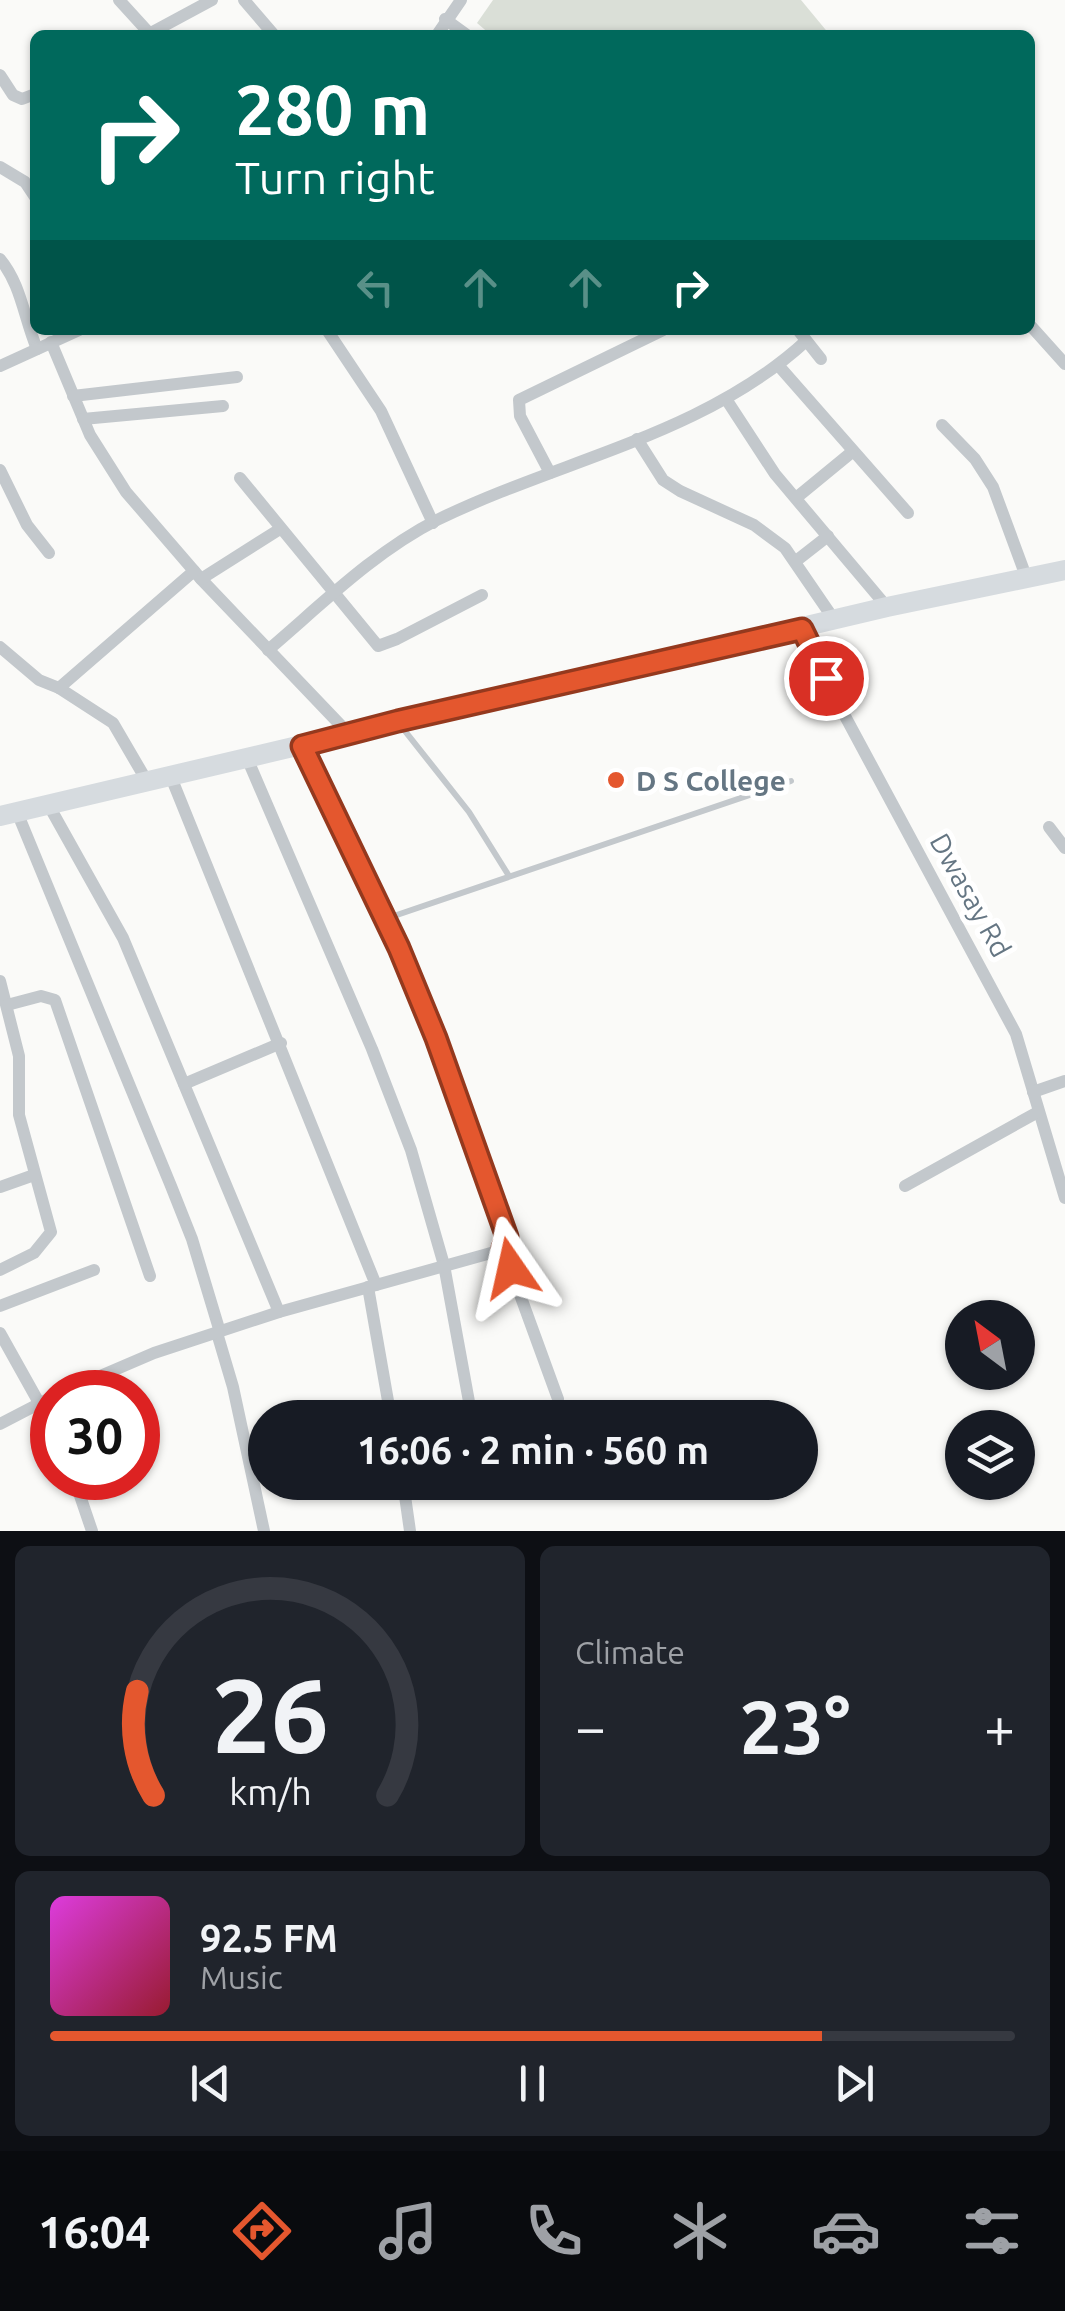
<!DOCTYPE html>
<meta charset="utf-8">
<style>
body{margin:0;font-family:Ubuntu,sans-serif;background:#20242c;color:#f1f3f6;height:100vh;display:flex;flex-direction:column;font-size:38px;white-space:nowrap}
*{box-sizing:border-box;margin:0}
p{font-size:32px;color:#9ea1a6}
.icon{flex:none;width:55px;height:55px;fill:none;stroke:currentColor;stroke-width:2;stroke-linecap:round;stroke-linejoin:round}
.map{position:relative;height:1531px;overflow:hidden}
.details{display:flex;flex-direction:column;gap:15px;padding:15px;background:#0d0f14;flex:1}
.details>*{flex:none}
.hud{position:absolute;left:30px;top:30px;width:1005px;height:305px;border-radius:15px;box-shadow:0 2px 8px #0004;background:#00695c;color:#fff;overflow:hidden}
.needle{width:65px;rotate:328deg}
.buttons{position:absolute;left:945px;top:1300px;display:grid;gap:20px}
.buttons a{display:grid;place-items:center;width:90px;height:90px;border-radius:50%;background:#171b24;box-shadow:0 2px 8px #0004;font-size:50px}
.speed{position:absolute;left:30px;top:1370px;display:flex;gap:20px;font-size:50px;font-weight:700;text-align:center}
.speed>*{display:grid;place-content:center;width:130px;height:130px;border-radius:50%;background:#171b24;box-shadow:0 2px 8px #0004;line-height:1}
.speed .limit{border:15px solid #d22;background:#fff;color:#111}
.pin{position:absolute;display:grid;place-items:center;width:85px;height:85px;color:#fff;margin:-42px;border:5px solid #fff;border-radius:50%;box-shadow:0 2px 10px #0007}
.me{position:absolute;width:110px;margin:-55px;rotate:349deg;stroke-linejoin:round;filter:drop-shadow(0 0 8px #0008)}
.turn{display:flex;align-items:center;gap:35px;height:210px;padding:0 40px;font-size:45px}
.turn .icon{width:130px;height:130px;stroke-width:2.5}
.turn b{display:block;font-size:70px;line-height:85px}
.lanes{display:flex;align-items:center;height:95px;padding:0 40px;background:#0003;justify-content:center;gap:50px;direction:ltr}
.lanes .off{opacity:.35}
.big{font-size:75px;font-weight:600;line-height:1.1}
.details .card{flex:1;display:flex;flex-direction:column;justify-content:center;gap:15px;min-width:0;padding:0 35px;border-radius:15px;background:#20242c}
.details .dial{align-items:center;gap:0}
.dial svg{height:260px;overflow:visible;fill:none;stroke:#363941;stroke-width:7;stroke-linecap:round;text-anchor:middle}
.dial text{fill:#f1f3f6;stroke:none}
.song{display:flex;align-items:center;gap:30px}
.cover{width:120px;height:120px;border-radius:15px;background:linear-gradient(135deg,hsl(300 70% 55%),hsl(350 70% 35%))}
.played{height:10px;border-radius:5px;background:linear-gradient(90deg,#e4572e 80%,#363941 80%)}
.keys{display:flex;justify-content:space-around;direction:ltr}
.heat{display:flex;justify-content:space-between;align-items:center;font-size:55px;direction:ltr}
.details .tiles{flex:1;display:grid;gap:15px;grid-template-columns:1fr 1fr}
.card:last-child{grid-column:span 2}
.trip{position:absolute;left:248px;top:1400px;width:570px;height:100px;border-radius:50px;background:#171b24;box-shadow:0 2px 8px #0004;font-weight:600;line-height:100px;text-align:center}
.dock{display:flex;height:160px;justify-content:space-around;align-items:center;background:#090b0e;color:#9ea1a6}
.dock .icon{width:70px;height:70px}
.dock .current{color:#e4572e}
.dock b{font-size:45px;color:#f1f3f6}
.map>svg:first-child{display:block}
</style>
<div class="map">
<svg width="1065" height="1531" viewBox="0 0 1065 1531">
<rect width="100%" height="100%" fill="#fafaf8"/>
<path fill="#dadfd7" d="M493 0H801L830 35H491L477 23Z"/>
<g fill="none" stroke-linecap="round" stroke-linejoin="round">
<g stroke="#c3c8cc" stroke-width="6">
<path d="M401 726 469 812 509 876"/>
<path d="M388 918 791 781"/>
</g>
<g stroke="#c3c8cc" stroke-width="12">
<path d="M119 0 150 34"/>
<path d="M244 0 274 35"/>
<path d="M445 19 467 35"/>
<path d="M147 35 212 0"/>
<path d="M437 35 461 0"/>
<path d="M0 75 13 95 22 99 35 94"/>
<path d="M0 167 25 182 35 197"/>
<path d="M0 259C21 284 24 318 37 349"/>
<path d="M1030 325 1065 364"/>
<path d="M327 330 381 411 433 523"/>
<path d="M798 330 821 359"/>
<path d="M51 342 90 435 126 492 201 579 349 734"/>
<path d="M778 365 908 513"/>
<path d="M0 366 79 330"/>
<path d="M73 396 237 377"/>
<path d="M726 399 775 474 887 607"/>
<path d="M83 419 223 406"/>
<path d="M942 425 975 459 993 487 1027 579"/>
<path d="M637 439 663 480 680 491 754 525 785 548 835 621"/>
<path d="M0 470 27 525 49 553"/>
<path d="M550 473 520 416 519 400 663 330"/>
<path d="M240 478 378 646 397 639 482 595"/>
<path d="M796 498 852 452"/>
<path d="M796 561 828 536"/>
<path d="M201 579 280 529"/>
<path d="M802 629 838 703 1016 1034 1065 1198"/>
<path d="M0 647 39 680 59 688 113 723 148 783"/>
<path d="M268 650C321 605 374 552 437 520 559 460 704 435 806 341"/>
<path d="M59 688 194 571"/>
<path d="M247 758 372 1049 411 1150 444 1265 472 1418"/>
<path d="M171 777 376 1285"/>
<path d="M48 804 123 938 279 1312"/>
<path d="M17 812 171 1186 192 1239 220 1332"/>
<path d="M1049 827 1065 848"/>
<path d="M0 981 19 1056V1115L51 1232 34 1253 0 1270"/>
<path d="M7 1005 41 996 55 1000 150 1276"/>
<path d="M184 1084 281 1043"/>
<path d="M1033 1092 1065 1081"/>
<path d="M905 1186 1038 1112"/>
<path d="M0 1187 34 1175"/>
<path d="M503 1248 558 1399"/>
<path d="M368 1287 391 1418"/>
<path d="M0 1306 94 1270"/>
<path d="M0 1333 52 1426"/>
<path d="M217 1333 233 1387 264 1531"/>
<path d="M63 1392 154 1353 279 1312 491 1253 503 1248 507 1242 436 1038 374 892 302 746"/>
<path d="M0 1424 52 1397"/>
<path d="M74 1478 92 1531"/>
<path d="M403 1482 410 1531"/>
</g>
<path stroke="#d6dbdf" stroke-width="20" d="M0 816 887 607 1065 570"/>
</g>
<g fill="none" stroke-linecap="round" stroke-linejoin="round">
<g stroke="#94391e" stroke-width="25">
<path id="route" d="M511 1268 503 1248 507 1237 436 1038 399 948 302 746 398 721 802 629 826 678"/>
</g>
<use href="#route" stroke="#e4572e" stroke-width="18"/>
</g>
<circle fill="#e4572e" stroke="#fff" stroke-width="4" cx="616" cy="780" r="10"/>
<g text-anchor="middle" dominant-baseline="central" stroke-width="10" stroke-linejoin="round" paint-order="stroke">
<g font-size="28" font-weight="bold" fill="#657683" stroke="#fff" text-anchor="start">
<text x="636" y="780">D S College</text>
</g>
<g font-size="28" fill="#657683" stroke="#fff">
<text transform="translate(971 895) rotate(61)">Dwasay Rd</text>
</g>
</g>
</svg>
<div class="buttons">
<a><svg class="needle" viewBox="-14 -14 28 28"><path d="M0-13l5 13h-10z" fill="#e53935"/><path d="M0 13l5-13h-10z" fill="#9ea1a6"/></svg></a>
<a><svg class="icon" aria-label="layers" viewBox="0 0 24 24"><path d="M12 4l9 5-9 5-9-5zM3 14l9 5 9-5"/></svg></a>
</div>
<div class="speed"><div class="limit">30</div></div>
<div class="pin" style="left:826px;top:678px;background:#d93025"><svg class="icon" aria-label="arrive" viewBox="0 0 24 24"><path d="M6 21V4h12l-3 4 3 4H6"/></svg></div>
<svg class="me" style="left:511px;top:1268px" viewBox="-20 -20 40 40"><path d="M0-17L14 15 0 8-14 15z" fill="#e4572e" stroke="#fff" stroke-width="4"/></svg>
<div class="trip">16:06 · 2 min · 560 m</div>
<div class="hud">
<div class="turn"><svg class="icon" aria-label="right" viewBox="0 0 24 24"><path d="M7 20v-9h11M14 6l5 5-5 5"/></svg><div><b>280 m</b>Turn right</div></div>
<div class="lanes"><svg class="icon off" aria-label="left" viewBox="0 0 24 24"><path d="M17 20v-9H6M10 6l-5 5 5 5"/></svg><svg class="icon off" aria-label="ahead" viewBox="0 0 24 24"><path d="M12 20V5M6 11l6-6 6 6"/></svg><svg class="icon off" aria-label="ahead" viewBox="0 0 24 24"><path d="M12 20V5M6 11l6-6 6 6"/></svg><svg class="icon" aria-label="right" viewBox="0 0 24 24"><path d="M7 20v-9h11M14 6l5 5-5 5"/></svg></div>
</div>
</div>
<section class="details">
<div class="tiles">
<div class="card dial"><svg viewBox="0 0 100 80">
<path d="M14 69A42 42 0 1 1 86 69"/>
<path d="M14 69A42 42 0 0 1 9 37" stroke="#e4572e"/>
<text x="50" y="56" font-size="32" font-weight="700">26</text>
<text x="50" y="72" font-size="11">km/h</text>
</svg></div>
<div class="card"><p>Climate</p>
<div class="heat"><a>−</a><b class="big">23°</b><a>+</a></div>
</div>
<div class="card">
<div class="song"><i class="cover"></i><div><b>92.5 FM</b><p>Music</p></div></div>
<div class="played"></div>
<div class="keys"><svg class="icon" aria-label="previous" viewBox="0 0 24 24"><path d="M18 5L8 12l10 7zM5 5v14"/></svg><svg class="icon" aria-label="pause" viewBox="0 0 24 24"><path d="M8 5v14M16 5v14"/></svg><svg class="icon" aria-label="next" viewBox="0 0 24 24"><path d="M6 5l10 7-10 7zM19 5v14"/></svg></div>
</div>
</div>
</section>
<nav class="dock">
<b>16:04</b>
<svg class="icon current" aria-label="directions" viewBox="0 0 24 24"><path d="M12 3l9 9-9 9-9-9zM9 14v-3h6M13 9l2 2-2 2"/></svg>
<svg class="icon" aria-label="music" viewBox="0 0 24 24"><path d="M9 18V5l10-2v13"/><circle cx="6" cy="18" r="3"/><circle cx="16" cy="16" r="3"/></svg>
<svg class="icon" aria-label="phone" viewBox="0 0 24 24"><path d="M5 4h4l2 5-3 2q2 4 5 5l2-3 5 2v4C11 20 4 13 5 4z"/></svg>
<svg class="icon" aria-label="climate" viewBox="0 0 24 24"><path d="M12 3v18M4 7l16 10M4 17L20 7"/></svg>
<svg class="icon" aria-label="car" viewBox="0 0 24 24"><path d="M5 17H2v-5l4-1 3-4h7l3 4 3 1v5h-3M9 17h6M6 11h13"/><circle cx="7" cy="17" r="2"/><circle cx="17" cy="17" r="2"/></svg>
<svg class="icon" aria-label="filters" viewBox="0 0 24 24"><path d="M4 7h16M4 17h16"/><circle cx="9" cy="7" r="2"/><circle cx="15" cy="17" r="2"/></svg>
</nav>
